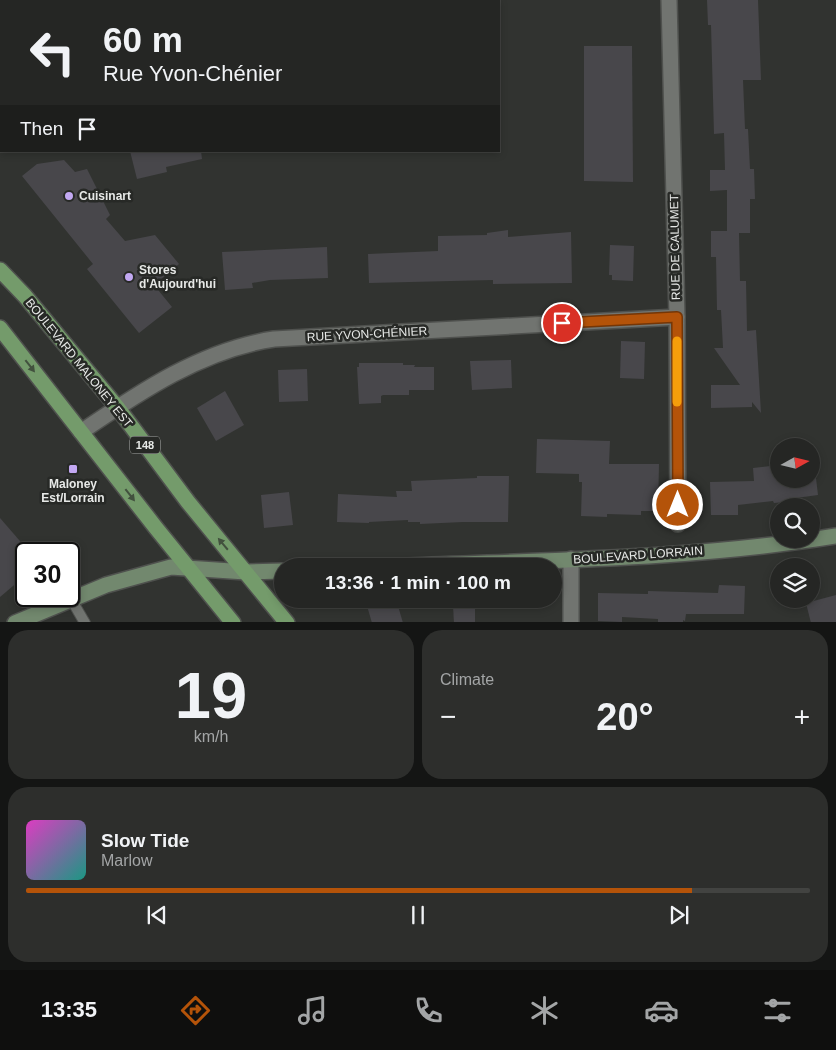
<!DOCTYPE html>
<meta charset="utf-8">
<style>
body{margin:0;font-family:Arial,sans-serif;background:#2d2e2c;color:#f1f3f6;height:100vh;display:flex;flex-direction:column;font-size:19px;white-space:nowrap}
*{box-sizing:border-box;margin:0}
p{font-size:16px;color:#a3a5a6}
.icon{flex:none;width:28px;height:28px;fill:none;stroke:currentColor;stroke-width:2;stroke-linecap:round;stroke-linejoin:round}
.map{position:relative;height:622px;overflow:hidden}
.panel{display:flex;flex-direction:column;gap:8px;padding:8px;background:#141514;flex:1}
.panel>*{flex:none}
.hud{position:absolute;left:0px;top:0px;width:500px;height:152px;box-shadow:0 2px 8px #0003,0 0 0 1px #424341;background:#252624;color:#f1f3f6;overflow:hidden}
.needle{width:32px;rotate:82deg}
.tools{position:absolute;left:770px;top:438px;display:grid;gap:10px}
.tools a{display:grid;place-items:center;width:50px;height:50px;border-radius:50%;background:#252624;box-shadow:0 2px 8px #0003,0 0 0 1px #424341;font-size:25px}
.speed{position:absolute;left:15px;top:542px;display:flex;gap:10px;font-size:25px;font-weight:700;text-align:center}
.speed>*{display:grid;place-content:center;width:65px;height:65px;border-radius:50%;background:#252624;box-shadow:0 2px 8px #0003,0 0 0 1px #424341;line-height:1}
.speed .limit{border:2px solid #111;border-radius:8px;background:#fff;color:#111}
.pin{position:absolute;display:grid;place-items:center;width:42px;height:42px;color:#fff;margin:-21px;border:2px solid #fff;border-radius:50%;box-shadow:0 1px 5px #0007}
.me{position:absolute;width:55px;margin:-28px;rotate:0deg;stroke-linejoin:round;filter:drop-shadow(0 0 4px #0008)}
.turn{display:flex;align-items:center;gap:18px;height:105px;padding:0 20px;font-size:22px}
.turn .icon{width:65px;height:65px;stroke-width:2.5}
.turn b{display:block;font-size:35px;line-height:42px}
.then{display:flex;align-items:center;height:48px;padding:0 20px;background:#0003;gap:10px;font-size:19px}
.big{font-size:38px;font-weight:800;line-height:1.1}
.panel .tile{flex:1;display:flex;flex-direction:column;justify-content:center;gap:8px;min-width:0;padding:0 18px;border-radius:20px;background:#2d2e2c}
.panel .dial{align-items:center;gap:0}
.dial b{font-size:65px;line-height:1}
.song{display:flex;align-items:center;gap:15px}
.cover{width:60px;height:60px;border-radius:8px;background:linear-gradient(135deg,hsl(310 70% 55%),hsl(170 70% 35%))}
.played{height:5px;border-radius:2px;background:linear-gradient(90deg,#b45309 85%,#424341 85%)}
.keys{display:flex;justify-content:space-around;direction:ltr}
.heat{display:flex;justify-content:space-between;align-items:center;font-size:28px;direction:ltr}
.panel .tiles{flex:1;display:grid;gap:8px;grid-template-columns:1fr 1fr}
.tile:last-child{grid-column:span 2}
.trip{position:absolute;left:274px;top:558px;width:288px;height:50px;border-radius:25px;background:#252624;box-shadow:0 2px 8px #0003,0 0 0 1px #424341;font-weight:800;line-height:50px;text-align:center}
.menu{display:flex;height:80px;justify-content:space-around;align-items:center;background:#0f0f0e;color:#a3a5a6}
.menu .icon{width:35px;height:35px}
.menu .current{color:#b45309}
.menu b{font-size:22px;color:#f1f3f6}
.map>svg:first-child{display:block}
</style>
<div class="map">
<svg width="836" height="623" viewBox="0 0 836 623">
<rect width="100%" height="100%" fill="#313330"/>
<g fill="#48474b">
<path d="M707 0H758L761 80H743L745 129H748L750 169H754L755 199H750V233H739L740 281H746L747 331 756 330 761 413 752 402V407L711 408V385H740L714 348H723L721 310H717L716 257H711V231H727V190L710 191V170H725L724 133 714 134 711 25H708Z"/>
<path d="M584 46H632L633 182 584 181Z"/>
<path d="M130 151H201L202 159 166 167 167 172 137 179Z"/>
<path d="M64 160 75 172 87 169 110 215 106 219 125 241 155 235 179 264 154 285 172 307 139 333 87 269 93 264 22 176 37 164Z"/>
<path d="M508 230V237L571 232 572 283 493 284V280L369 283 368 254 438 251V236L487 235V233Z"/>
<path d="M610 245 634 246 633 281 612 280V275H609Z"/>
<path d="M327 247 328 278 270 280 252 283 253 288 225 290 222 252Z"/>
<path d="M621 341 645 342 644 379 620 378Z"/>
<path d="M511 360 512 388 472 390 470 361Z"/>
<path d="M359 363H403V365H415L414 367H434V390H409V395H383L381 396V403L359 404 357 367H359Z"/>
<path d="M307 369 308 401 279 402 278 370Z"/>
<path d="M225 391 244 425 216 441 197 408Z"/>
<path d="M537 439 610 441 609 464H659L658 511H641V515L607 514V517L581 516 582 482H579V474L536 473Z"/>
<path d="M811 461H814L818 495 796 498V501L774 503 773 501 738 505V515H711L710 482 754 481 753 468 779 465V479H811Z"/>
<path d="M477 476H509L508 522H463L420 524V522H408V520L369 522V523L337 522 338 494 397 497 396 491H412L411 481 477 478Z"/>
<path d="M289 492 293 525 264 528 261 495Z"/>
<path d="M0 518 26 548V575L0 597Z"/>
<path d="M719 585 745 586 744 614H686L685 621 683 620V623H658V619L622 617V622L598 621V593L648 594V591L718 593Z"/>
<path d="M836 595V623H811L806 603Z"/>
<path d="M365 599H396L403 623H372Z"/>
<path d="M475 605V623H454L453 606Z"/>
</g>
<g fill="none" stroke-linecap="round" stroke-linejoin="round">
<g stroke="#4f514e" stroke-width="12">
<path id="lane" d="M71 599 85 623"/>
</g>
<g stroke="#4f514e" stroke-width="18">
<g id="street">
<path d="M669 0 677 317 678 524"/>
<path d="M0 122H1"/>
<path d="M81 432C141 391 202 350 274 339L677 317"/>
<path d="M571 559V623"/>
</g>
</g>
<g stroke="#4f514e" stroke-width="18">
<g id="secondary">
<path d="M408 566C551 560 695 559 836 536"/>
<path d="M15 623 106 585 171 567 246 572 282 571"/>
</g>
</g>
<g stroke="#4f514e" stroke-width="18">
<g id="primary">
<path d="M0 270 25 296 117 407 188 502 287 623"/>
<path d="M0 328 156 528 233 623"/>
</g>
</g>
<use href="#lane" stroke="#717470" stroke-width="10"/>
<use href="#street" stroke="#717470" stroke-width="15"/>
<use href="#secondary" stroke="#72886e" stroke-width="15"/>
<use href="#primary" stroke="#749b6b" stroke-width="15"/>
</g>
<defs><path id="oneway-solid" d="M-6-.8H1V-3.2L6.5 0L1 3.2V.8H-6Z" transform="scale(1.25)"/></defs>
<g fill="#42513e">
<use href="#oneway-solid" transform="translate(30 366) rotate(52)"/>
<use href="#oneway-solid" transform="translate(130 495) rotate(52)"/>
<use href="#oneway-solid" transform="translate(223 544) rotate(-130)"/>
</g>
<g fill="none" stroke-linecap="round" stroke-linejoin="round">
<g stroke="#753606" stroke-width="12">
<path id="route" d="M562 323 677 317 678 505"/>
</g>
<use href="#route" stroke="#b45309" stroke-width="9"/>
<path stroke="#f59e0b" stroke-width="9" d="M677 341V402"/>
</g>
<g fill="#c2a8f2" stroke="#272926" stroke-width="2">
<circle cx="69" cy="196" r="5"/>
<circle cx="129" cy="277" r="5"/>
<rect x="68" y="464" width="10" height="10" rx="2.5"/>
</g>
<g text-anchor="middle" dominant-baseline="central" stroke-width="5" stroke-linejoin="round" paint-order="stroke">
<rect fill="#272926" stroke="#adafad" stroke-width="1" x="130" y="436.5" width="30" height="17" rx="4"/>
<g font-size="11" font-weight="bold" fill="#e7e9e7">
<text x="145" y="445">148</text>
</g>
<g font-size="12" font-weight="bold" fill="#e7e9e7" stroke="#272926" text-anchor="start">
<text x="79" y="196">Cuisinart</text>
<text x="139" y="270">Stores<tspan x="139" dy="14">d'Aujourd'hui</tspan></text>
<text x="73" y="484" text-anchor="middle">Maloney<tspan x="73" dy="14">Est/Lorrain</tspan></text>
</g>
<g font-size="12" fill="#e7e9e7" stroke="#272926">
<text transform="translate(675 247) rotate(-91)">RUE DE CALUMET</text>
<text transform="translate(367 334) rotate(-3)">RUE YVON-CHÉNIER</text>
<text transform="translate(79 363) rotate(51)">BOULEVARD MALONEY EST</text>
<text transform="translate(638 555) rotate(-4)">BOULEVARD LORRAIN</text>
</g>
</g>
</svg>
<div class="tools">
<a><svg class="needle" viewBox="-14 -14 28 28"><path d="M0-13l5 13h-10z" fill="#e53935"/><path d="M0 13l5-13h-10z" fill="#a3a5a6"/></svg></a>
<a><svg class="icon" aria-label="search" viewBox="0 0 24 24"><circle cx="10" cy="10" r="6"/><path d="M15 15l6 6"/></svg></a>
<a><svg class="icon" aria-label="layers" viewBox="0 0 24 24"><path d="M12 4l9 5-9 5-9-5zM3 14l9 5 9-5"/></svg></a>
</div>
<div class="speed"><div class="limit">30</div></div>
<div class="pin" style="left:562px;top:323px;background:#d93025"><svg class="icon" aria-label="arrive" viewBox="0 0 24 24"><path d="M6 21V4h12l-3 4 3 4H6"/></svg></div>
<svg class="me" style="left:678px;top:505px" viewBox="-20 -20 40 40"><circle r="17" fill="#b45309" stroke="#fff" stroke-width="3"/><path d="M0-11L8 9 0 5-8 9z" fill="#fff"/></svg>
<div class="trip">13:36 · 1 min · 100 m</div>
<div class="hud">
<div class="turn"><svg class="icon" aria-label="left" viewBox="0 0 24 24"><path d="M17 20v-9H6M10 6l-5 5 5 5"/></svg><div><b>60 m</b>Rue Yvon-Chénier</div></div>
<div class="then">Then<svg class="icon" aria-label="arrive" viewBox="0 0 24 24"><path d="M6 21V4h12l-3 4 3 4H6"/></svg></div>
</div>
</div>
<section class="panel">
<div class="tiles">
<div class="tile dial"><b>19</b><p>km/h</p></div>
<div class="tile"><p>Climate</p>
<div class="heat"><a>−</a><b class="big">20°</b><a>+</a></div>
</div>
<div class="tile">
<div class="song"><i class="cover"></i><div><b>Slow Tide</b><p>Marlow</p></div></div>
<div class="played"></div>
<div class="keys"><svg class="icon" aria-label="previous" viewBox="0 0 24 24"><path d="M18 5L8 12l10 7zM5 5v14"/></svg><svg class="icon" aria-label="pause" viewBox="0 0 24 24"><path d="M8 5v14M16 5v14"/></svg><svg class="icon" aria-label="next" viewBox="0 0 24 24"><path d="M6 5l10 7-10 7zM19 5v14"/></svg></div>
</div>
</div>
</section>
<nav class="menu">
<b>13:35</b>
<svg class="icon current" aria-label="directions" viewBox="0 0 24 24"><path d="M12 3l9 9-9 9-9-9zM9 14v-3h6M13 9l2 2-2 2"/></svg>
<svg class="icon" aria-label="music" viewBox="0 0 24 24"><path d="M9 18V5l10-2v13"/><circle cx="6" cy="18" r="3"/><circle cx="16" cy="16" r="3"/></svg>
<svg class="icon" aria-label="phone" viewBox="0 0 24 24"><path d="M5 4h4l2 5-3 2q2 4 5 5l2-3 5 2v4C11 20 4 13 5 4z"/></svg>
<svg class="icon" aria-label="climate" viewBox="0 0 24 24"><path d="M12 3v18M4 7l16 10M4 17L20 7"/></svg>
<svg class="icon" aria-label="car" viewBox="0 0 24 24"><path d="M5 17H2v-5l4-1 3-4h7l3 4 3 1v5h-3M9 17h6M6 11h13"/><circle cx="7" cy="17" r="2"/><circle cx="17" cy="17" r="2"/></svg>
<svg class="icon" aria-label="filters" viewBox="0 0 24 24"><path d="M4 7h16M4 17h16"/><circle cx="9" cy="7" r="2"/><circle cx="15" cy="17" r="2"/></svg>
</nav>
